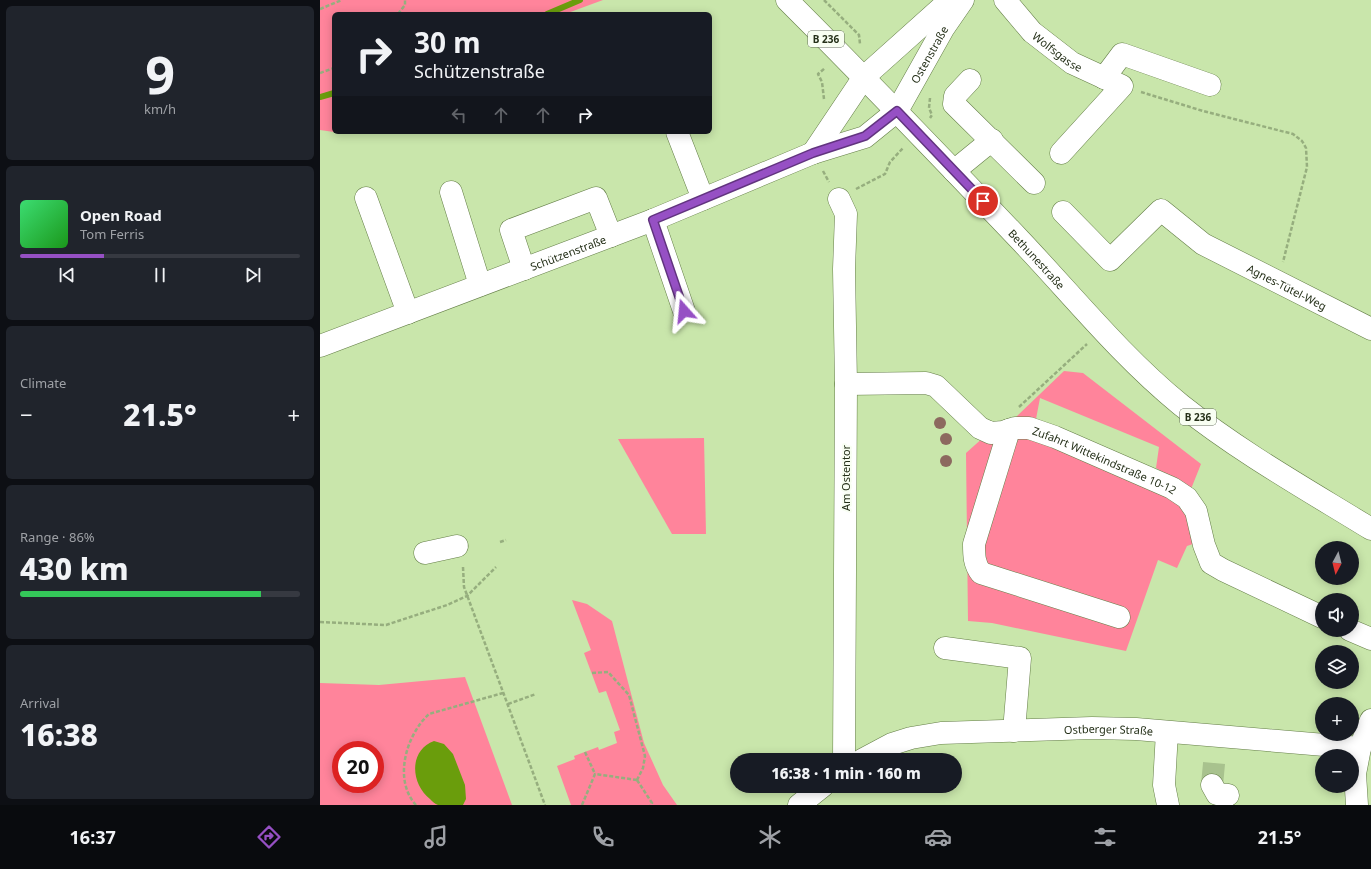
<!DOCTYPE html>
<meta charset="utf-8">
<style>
body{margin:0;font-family:"Noto Sans",sans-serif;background:#20242c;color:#f1f3f6;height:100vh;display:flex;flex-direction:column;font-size:15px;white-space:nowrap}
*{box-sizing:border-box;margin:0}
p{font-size:13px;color:#9ea1a6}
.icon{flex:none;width:22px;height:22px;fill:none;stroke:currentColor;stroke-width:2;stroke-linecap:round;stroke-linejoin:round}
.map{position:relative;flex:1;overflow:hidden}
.details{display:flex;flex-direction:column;gap:6px;padding:6px;background:#0d0f14;width:320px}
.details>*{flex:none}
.hud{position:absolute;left:12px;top:12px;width:380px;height:122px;border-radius:6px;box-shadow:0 2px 10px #0003;background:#171b24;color:#f1f3f6;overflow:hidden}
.needle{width:26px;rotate:187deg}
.fabs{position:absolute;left:995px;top:541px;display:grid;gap:8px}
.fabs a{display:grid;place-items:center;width:44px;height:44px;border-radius:50%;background:#171b24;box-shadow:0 2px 10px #0003;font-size:20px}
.speed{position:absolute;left:12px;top:741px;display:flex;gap:8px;font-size:20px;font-weight:700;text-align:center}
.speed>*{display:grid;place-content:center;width:52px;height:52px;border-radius:50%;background:#171b24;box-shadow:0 2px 10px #0003;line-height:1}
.speed .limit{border:6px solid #d22;background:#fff;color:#111}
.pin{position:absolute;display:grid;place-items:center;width:34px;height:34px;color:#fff;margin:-17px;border:2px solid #fff;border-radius:50%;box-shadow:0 1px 4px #0007}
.me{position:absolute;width:44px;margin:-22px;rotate:342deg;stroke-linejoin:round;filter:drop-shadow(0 0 3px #0008)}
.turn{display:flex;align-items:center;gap:14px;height:84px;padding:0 16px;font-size:18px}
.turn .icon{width:52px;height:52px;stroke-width:2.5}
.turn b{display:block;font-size:28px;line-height:34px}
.lanes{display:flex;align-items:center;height:38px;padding:0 16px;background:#0003;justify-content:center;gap:20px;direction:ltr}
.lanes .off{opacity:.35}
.big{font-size:30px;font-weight:800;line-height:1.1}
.details .card{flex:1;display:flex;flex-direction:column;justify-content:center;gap:6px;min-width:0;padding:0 14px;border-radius:6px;background:#20242c}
.details .dial{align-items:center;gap:0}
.dial b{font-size:52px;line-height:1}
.song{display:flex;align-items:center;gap:12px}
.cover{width:48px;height:48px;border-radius:6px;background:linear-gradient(135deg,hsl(140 70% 55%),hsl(120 70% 35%))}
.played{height:4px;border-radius:2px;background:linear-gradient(90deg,#9650c4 30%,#363941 30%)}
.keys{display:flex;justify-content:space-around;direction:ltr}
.heat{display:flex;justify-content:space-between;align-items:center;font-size:22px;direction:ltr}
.charge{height:6px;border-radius:3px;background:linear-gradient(90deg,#34c759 86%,#363941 0)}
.trip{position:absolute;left:410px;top:753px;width:232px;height:40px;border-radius:20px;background:#171b24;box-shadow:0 2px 10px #0003;font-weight:800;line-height:40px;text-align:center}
.tabs{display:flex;height:64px;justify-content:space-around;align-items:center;background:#090b0e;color:#9ea1a6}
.tabs .icon{width:28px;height:28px}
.tabs .current{color:#9650c4}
.tabs b{font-size:18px;color:#f1f3f6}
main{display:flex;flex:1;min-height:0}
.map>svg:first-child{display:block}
</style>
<main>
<section class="details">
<div class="card dial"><b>9</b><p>km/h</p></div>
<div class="card">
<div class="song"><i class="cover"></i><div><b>Open Road</b><p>Tom Ferris</p></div></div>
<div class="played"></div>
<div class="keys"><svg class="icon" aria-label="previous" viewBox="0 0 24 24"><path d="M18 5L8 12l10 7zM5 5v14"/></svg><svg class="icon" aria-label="pause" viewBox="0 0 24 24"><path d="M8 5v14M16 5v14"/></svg><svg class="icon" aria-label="next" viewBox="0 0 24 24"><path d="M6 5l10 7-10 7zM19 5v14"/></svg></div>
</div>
<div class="card"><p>Climate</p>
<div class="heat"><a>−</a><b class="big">21.5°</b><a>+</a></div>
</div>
<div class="card"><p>Range · 86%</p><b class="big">430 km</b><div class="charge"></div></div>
<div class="card"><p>Arrival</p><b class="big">16:38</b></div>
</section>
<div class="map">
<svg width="1051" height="805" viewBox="0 0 1051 805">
<rect width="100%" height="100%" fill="#c9e6ab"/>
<g fill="#ff849b" fill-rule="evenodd">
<path d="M0 0H283L245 14H14V132L0 130Z"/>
<path d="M744 371 763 373 881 464 871 489 836 468 839 447 720 398 716 419 696 417Z"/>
<path d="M665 436H718L864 503 873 544 867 546 857 568 838 560 806 651 672 623 648 621 646 453Z"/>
<path d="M384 438 386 534H352L298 439Z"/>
<path d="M252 600 267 604 292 621 324 743 343 785 357 805H251L237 766 255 759 254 756 278 747 279 750 297 743 294 732 300 730 286 691 279 693 264 653 271 650Z"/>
<path d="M145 677 192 805H0V683L59 685ZM21 750H55V784H21Z"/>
</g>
<path fill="#6a9d0c" d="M114 741 124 744 133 754 145 785 146 799 143 805C136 805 125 805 118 805 115 804 112 801 110 799 91 784 88 751 114 741Z"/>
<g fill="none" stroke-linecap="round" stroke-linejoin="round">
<g stroke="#6a9d0c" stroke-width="6">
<path d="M227 14 260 0"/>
<path d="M0 97 14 93"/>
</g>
<path stroke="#a8c28e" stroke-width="22" stroke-dasharray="22 11" stroke-linecap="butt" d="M892 785 895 753"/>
<g stroke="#647e47" stroke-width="23">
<g id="minor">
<path id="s1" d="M685 0 712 32 752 63 802 86 741 153"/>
<path d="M544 77 630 0"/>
<path d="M784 78 802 54 890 85"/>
<path d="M650 80 635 96 634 104 714 183"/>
<path id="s2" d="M577 111 623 29 643 0"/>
<path d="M357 132 383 199"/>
<path d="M634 171 672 140"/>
<path d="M131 192 160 285"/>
<path d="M46 198 88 313"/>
<path d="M519 199 526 214 524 269 526 384 524 760"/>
<path id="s3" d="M743 212 790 260 841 210 883 244 1051 329"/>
<path d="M333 220 364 311"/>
<path d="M204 269 191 230 276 198 291 236"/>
<path id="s4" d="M526 384 606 383 616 386 660 428 671 433 683 432 695 428H709L735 437 852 488 867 498 876 511 884 545 891 563 903 570 1002 617"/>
<path d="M689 430 654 544C654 555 654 564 661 573L799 617"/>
<path d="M105 553 137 546"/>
<path d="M1030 630 1051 639"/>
<path d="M625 648 700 658 694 731"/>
<path d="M847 732 844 785 848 805"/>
<path id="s5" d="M542 760 572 744 591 738 621 733 772 728 816 729 1040 748"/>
<path d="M892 785 897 794 908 795"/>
<path d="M479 805 503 786"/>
<path d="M1037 805 1035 774 1040 748 1051 720"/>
</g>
</g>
<g stroke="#647e47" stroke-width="23">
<g id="major">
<path id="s6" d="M467 0C546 79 623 159 700 240 753 296 801 356 861 405 920 452 986 489 1051 529"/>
<path d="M493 153 544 77"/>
<path id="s7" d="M0 346 333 220 493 153 545 137 577 111"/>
</g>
</g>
<g stroke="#96ae7e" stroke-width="2.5" stroke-dasharray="4 2" stroke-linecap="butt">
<path d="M504 0 539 35 540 44"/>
<path d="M0 9 22 0"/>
<path d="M78 14 85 5V0"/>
<path d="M0 73 14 68"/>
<path d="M821 92 883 111 973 134 982 141 986 148 987 167 963 262"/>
<path d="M610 98 609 108 612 115 610 118"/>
<path d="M504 99 502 82 498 74 505 68"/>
<path d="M503 171 509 182"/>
<path d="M536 189 565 174 570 162 583 148"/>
<path d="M699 407 767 344"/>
<path d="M180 542 186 540"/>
<path d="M143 567 144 587 225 805"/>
<path d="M0 622 66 625 127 605 147 596 176 567"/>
<path d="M272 673 288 672 309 695 325 756 323 768 317 780"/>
<path d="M188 704 216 694"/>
<path d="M265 752 275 774"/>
<path d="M317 780 332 803 330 805"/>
<path d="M96 805C73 780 86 735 109 714L183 693"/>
<path d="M262 805 275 774 317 780"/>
</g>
<use href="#minor" stroke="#fff" stroke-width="22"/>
<use href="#major" stroke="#fff" stroke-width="22"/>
</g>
<g fill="#8c695f">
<circle cx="620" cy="423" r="6"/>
<circle cx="626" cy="439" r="6"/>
<circle cx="626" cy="461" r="6"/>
</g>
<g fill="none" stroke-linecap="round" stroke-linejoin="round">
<g stroke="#62347f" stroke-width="10">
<path id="route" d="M364 311 333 220 493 153 545 136 577 111 663 201"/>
</g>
<use href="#route" stroke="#9650c4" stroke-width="7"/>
</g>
<g text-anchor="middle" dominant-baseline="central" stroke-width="4" stroke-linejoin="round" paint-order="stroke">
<g fill="#f8fef2" stroke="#646e5a" stroke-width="1">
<rect x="488" y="31" width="36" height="16" rx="3"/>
<rect x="860" y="409" width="36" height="16" rx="3"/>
</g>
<g font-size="10" font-weight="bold" fill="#253019">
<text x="506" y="39">B 236</text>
<text x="878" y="417">B 236</text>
</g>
<g font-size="11" fill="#253019" stroke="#f8fef2">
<text stroke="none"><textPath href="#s1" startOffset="74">Wolfsgasse</textPath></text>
<text stroke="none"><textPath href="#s2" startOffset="65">Ostenstraße</textPath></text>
<text stroke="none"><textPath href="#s7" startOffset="265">Schützenstraße</textPath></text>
<text stroke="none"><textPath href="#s6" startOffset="360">Bethunestraße</textPath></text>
<text stroke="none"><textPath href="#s3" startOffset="287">Agnes-Tütel-Weg</textPath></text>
<text stroke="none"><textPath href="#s4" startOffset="284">Zufahrt Wittekindstraße 10-12</textPath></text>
<text transform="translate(525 478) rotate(-90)">Am Ostentor</text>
<text stroke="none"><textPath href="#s5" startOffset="252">Ostberger Straße</textPath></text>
</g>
</g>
</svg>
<div class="fabs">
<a><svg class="needle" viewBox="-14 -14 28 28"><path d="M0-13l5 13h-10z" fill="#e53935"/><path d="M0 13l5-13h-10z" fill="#9ea1a6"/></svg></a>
<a><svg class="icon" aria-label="sound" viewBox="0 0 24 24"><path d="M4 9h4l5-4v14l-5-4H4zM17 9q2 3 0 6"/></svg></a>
<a><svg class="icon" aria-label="layers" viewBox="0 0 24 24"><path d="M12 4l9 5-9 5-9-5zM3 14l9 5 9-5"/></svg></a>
<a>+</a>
<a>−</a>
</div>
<div class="speed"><div class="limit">20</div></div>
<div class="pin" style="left:663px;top:201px;background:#d93025"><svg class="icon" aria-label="arrive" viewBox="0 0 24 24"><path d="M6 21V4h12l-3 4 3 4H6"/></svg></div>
<svg class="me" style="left:364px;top:311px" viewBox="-20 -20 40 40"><path d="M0-17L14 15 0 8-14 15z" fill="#9650c4" stroke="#fff" stroke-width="4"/></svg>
<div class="trip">16:38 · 1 min · 160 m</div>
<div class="hud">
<div class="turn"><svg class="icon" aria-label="right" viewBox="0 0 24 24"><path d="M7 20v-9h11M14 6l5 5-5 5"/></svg><div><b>30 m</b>Schützenstraße</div></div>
<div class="lanes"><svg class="icon off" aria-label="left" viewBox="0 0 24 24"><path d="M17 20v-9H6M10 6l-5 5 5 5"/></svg><svg class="icon off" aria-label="ahead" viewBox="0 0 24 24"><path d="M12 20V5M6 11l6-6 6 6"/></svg><svg class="icon off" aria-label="ahead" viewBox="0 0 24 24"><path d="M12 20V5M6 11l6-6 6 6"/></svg><svg class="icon" aria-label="right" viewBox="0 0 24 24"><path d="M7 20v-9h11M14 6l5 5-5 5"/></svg></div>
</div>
</div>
</main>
<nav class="tabs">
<b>16:37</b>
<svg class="icon current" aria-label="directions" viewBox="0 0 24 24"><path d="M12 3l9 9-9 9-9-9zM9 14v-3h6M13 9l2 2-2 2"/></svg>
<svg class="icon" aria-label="music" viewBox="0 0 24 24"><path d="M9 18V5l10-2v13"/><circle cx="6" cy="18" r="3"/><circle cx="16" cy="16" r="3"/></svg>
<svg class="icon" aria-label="phone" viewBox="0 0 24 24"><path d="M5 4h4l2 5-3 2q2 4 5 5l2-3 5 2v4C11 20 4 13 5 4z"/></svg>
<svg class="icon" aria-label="climate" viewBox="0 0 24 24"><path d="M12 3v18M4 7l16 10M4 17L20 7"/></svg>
<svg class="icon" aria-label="car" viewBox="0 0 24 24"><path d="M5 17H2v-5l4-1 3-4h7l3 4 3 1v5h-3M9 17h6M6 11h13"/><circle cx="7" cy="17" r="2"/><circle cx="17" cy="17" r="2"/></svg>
<svg class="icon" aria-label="filters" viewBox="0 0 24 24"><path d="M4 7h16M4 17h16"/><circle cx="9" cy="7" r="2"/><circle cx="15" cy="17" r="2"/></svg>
<b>21.5°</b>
</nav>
